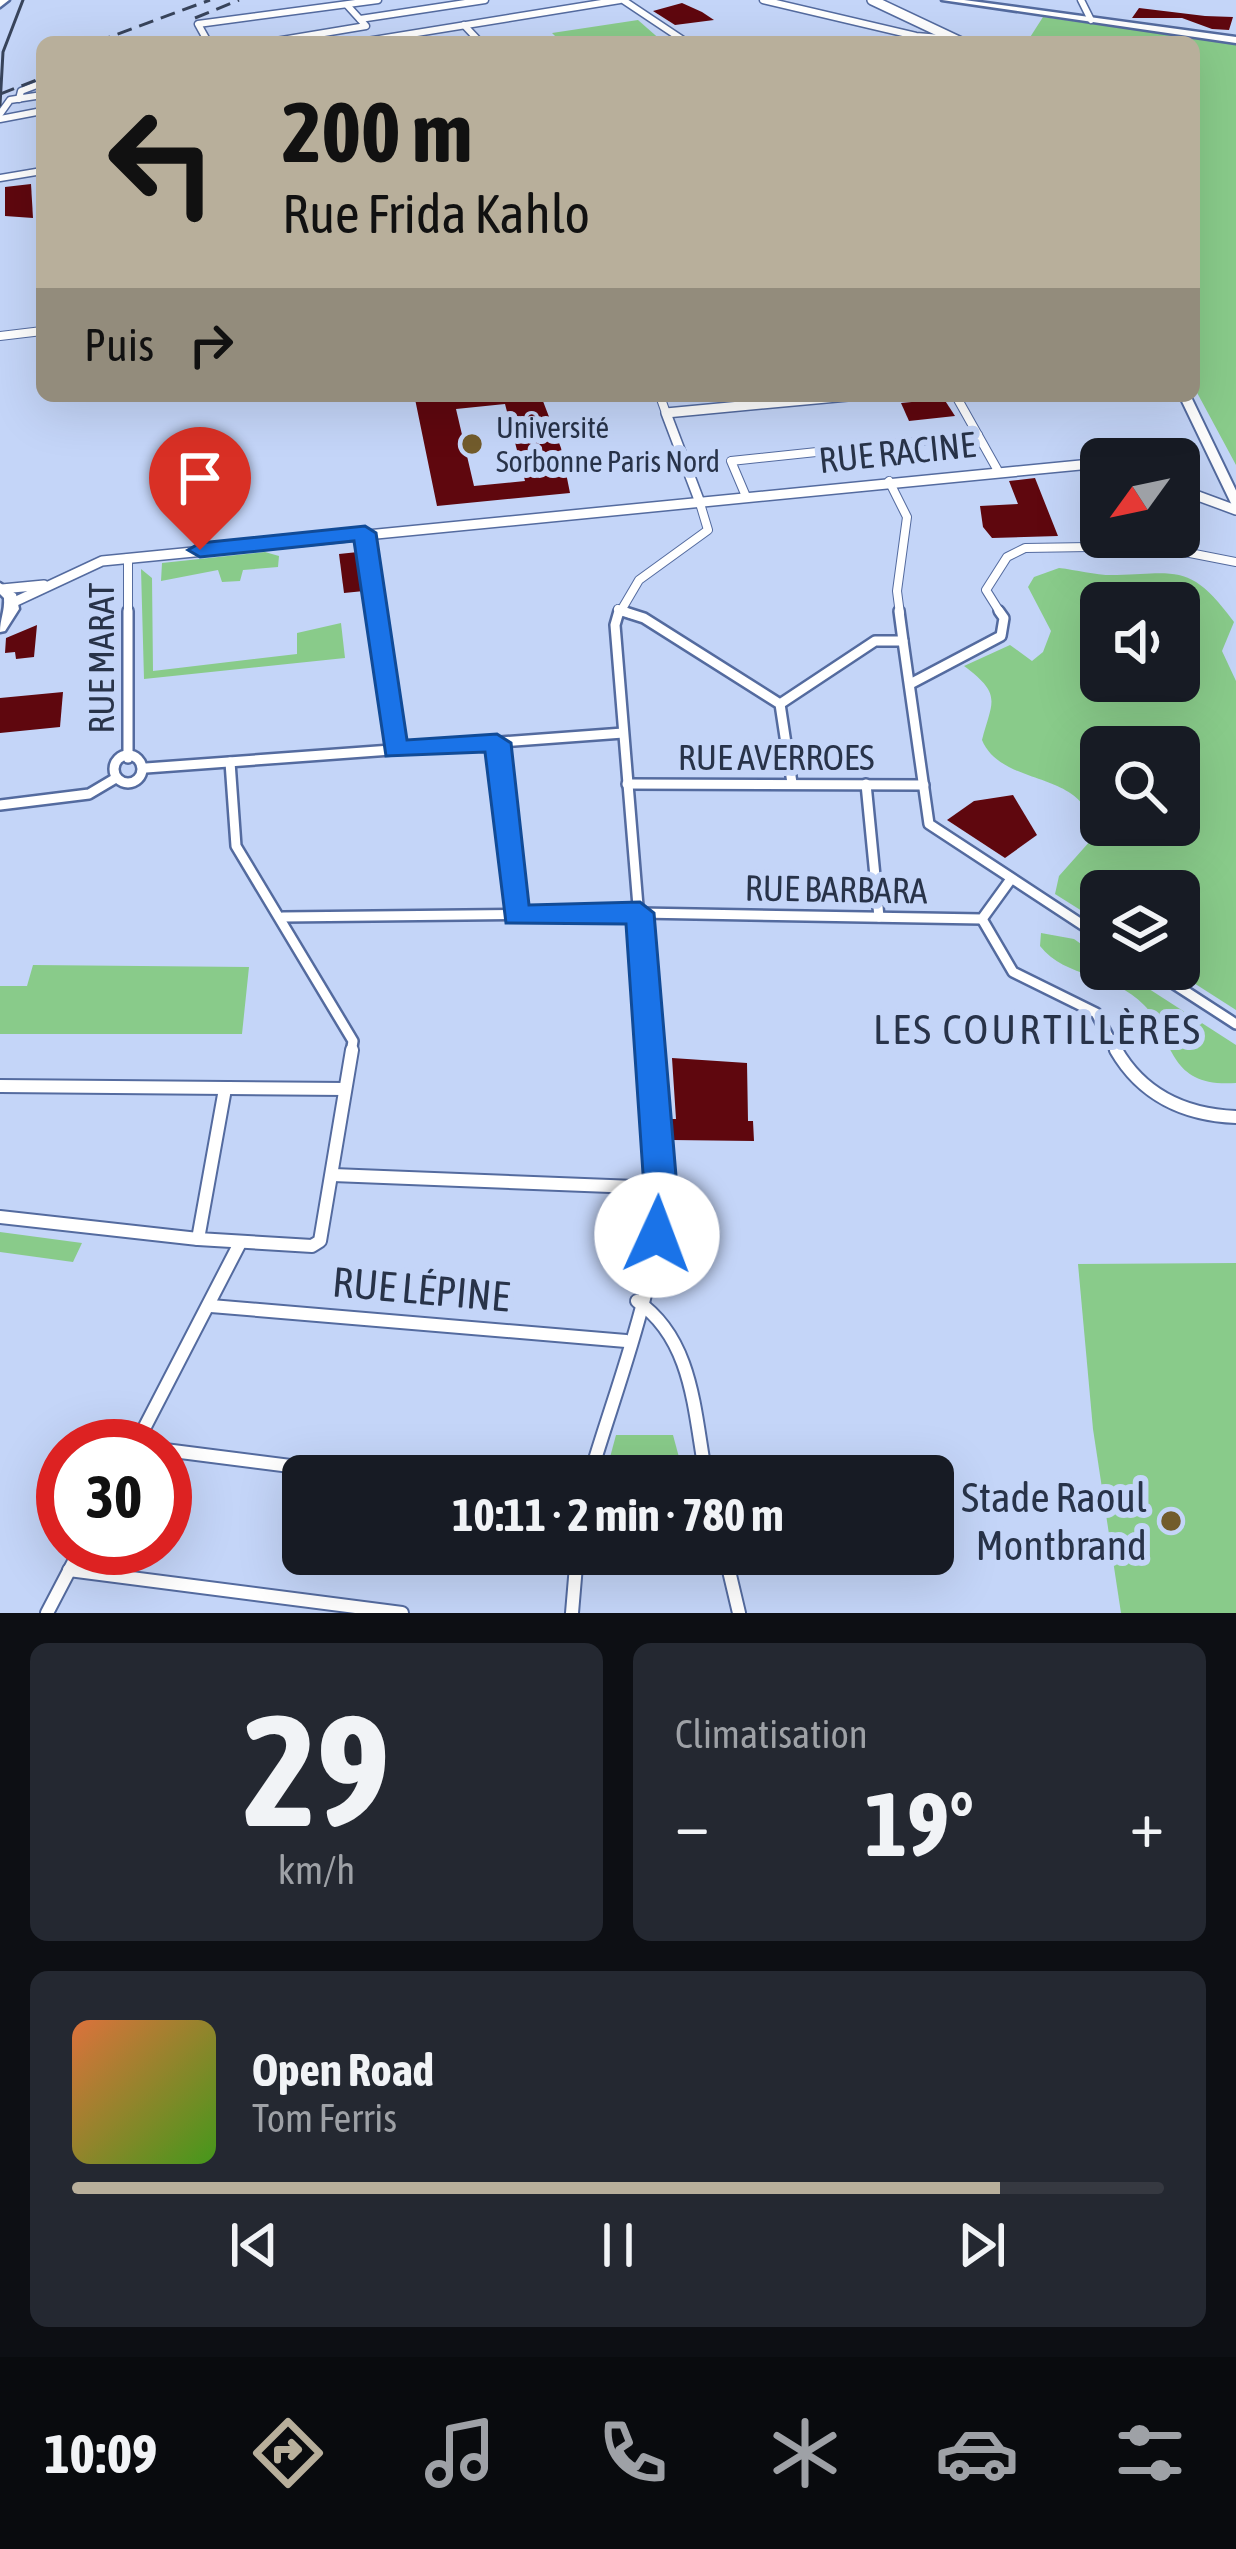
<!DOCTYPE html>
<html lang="fr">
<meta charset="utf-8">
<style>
body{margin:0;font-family:"Asap Condensed",sans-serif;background:#242831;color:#f1f3f6;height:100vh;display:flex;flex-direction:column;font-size:45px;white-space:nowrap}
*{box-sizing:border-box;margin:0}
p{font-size:39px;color:#9ea1a6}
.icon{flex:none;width:66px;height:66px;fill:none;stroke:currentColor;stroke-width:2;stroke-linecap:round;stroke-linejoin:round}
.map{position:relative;height:1613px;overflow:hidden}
.side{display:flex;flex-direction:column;gap:30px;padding:30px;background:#0d0f14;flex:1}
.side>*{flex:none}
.hud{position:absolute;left:36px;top:36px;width:1164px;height:366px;border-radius:18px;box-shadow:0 12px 48px #0002;background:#b8af9b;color:#111;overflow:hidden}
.needle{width:78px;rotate:237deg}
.controls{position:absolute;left:1080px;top:438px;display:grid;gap:24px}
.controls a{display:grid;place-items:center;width:120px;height:120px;border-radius:18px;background:#171b24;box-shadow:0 12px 48px #0002;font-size:60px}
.speed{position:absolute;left:36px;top:1419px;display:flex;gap:24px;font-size:60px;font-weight:700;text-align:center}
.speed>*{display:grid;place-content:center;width:156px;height:156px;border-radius:50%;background:#171b24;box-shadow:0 12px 48px #0002;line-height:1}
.speed .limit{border:18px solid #d22;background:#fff;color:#111}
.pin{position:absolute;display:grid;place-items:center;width:102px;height:102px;color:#fff;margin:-123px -51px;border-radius:50% 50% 50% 0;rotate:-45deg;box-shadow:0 0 12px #0007}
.pin .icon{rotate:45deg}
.me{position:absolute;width:132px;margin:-66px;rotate:2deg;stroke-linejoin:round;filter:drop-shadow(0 0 9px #0008)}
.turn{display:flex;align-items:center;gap:42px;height:252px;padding:0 48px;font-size:54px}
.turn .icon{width:156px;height:156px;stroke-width:2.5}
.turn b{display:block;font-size:84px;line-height:102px}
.then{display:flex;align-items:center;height:114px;padding:0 48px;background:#0003;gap:24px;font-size:45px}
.big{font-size:90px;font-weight:700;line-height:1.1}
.side .tile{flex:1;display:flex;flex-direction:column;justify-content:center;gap:18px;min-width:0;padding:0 42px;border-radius:18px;background:#242831}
.side .dial{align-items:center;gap:0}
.dial b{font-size:156px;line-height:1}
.song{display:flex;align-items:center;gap:36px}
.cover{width:144px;height:144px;border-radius:18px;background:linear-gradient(135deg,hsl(20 70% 55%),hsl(100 70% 35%))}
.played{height:12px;border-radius:6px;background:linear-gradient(90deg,#b8af9b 85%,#363941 85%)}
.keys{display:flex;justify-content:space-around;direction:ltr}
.heat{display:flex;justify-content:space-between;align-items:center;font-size:66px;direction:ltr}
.side .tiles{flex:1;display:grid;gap:30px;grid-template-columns:1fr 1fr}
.tile:last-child{grid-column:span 2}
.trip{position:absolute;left:282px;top:1455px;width:672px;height:120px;border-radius:18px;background:#171b24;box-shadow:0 12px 48px #0002;font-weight:700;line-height:120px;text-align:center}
.menu{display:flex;height:192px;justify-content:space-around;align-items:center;background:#090b0e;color:#9ea1a6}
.menu .icon{width:84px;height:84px}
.menu .active{color:#b8af9b}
.menu b{font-size:54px;color:#f1f3f6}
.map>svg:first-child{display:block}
</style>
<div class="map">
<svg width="1236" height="1613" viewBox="0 0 1236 1613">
<rect width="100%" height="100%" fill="#c4d5f8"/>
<g fill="#89cb8a" fill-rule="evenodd">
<path d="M1043 17 1236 43V465L1194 387V42H1027Z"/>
<path d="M638 20 663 42H561L552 33Z"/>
<path d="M265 552 279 556 278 567 243 570 240 581 222 582 218 570 161 581 162 563Z"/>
<path d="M1059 568C1078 570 1097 576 1117 575 1179 573 1191 564 1234 622L1222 651 1236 681V1010L1172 969H1179V891H1101V923L1055 894 1059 876 1091 840C1097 767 1003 791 982 740 992 701 1003 695 964 666L1010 645 1032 661 1043 652 1051 631 1028 587 1034 577ZM1179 603V681H1101V603ZM1101 747H1179V825H1101Z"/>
<path d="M141 569 152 578 153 671 297 654V633L341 623 345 658 144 679Z"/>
<path d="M1041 933 1074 939 1101 958V969H1118L1236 1045V1083C1165 1088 1175 1037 1144 1005 1114 973 1066 979 1040 946Z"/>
<path d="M33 965 249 967 242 1034H0V986H27Z"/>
<path d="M0 1232 82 1243 73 1262 0 1252Z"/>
<path d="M1236 1263V1613H1121L1093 1429 1078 1264Z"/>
<path d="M616 1435H673L684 1476H605Z"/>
</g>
<g fill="#5f070e" fill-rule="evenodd">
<path d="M682 3 702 12 714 20 675 25 653 11Z"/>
<path d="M1139 8 1205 16 1233 17 1229 30 1212 29 1182 18H1132Z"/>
<path d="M31 184 33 218 5 216V187Z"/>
<path d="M445 396H541L561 448 570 493 437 506 415 399ZM505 404 525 481 474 486 456 409Z"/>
<path d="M944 399 955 416 909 421 901 403Z"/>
<path d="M1035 478 1058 536 992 538 983 527 980 506 1018 504 1009 481Z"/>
<path d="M358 552 364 591 344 593 339 554Z"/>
<path d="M37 625 34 657 16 659 15 652 5 653 6 638Z"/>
<path d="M63 692 60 727 0 733V698Z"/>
<path d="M1013 795 1037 835 1005 858 947 820 974 801Z"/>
<path d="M672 1058 747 1063 748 1121H753L754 1141 672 1140V1119H676Z"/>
</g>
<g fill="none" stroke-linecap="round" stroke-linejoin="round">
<g stroke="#546b9f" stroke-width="9">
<g id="minor-far3">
<path d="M623 0 686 42"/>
<path d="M763 0 916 36 953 39"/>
<path d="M1081 0 1091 20"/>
<path d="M360 19 485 0"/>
<path d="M464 25 480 42"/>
<path d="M208 42 198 24 378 0"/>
<path d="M270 42 366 26 347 5"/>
<path d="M361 42 620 0"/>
<path d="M19 99 21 91 42 83"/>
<path d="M0 114 10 100 42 95"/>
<path d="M0 119 42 111"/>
<path d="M0 178 42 171"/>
</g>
</g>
<g stroke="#546b9f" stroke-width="10">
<g id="minor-far2">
<path d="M0 336 42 331"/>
<path d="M660 396 666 413"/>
<path d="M956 396 997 469"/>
<path d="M889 481 907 517 897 591 900 614"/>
<path d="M745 494 731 461 978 435"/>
<path d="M365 533 376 614"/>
<path d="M128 558V614"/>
<path d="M618 609 631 614"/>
<path d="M619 614 639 580 708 530 699 500"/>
<path d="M1001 614 986 590 1007 557 1025 548 1154 546 1236 562"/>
</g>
</g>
<g stroke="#546b9f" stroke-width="14">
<g id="minor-far1">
<path d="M128 611V758"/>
<path d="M376 611 395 750"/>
<path d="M619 611 615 625 650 1053"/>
<path d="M622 611 644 618 780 704 792 783"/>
<path d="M903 641 929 824 1101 937"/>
<path d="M912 683 1001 636 1004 618 999 611"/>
<path d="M780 704 875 641H903L899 611"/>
<path d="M497 743 516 916"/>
<circle cx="128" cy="769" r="14"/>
<path d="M230 762 236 846 353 1041 351 1053"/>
<path d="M146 768 623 733"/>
<path d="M627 784 924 785"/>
<path d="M866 784 879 917"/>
<path d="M0 805 89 794 116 778"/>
<path d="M283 917 640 913 982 919 1011 879"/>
<path d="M982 919 1013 972 1096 1013 1117 1053"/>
<path d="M1151 969 1236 1024"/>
</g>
</g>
<g stroke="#546b9f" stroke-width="16">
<g id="minor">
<path d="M1116 1050C1142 1095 1185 1115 1236 1117"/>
<path d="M0 1086 345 1089"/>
<path d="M225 1089 198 1239 312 1246 320 1241 352 1050"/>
<path d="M333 1175 661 1188"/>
<path d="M0 1217 198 1239"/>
<path d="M637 1301C694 1340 694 1414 706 1476"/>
<path d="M211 1306 626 1341"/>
<path d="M135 1446 240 1243"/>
<path d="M165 1450 369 1476"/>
<path d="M590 1476C617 1384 658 1285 661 1188 662 1143 653 1095 650 1050"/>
<path d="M725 1554 739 1613"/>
<path d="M69 1570 402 1613"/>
<path d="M47 1613 81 1548"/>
<path d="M572 1613 577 1554"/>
</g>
</g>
<g stroke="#546b9f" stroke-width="12">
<g id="tertiary">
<path d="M1179 489 1236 510"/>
<path d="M699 500 666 413 848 396"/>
<path d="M2 589 44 585"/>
<path d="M12 603 102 561 1101 463"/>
</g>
</g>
<g stroke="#546b9f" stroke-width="12">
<path id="secondary-far1" d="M872 0 961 42"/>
</g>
<g stroke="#546b9f" stroke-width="14">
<path id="secondary" d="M1185 396 1236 502"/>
</g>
<g stroke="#546b9f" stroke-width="5">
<g id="primary">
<path d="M0 0H9L0 7Z"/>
<path d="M942 0H964L1236 37V43Z"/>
<path d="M0 583 16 594 19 609 5 631 0 632C0 619 5 611 4 598L0 594Z"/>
</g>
</g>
<use href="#minor-far3" stroke="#fff" stroke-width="6"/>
<use href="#minor-far2" stroke="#fff" stroke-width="8"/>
<use href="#minor-far1" stroke="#fff" stroke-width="9"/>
<use href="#minor" stroke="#fff" stroke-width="12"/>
<use href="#tertiary" stroke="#fff" stroke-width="9"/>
<use href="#secondary-far1" stroke="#fff" stroke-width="9"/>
<use href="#secondary" stroke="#fff" stroke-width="10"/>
<use href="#primary" fill="#fff" fill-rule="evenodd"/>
<path stroke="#38445b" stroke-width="3" d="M0 105 3 52 23 0"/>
<g stroke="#38445b" stroke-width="3" stroke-dasharray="15 8" stroke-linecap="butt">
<path d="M195 18 239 0"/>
<path d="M96 42 210 0"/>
<path d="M0 94 42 78"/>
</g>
</g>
<path fill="#1a73e8" stroke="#114b97" stroke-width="3" d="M365 526 376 533 407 740 497 734 511 743 529 905 640 902 654 913 677 1188 669 1245 657 1249 645 1245 640 1235 644 1188 626 924 506 923 485 752 386 756 354 541 200 557 188 550 200 543Z"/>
<g fill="#725c2c" stroke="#c4d5f8" stroke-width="4.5">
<circle cx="472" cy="444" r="12"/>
<circle cx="1171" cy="1521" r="12"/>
</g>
<g text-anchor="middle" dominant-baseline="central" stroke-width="12" stroke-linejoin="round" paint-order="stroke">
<g font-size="30" fill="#283349" stroke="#c4d5f8" text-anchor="start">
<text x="496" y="427">Université<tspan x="496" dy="34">Sorbonne Paris Nord</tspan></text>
</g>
<g font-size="36" fill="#283349" stroke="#c4d5f8">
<text transform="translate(897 452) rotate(-6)">RUE RACINE</text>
<text transform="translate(101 658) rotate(-90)">RUE MARAT</text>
<text x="776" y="757">RUE AVERROES</text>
<text transform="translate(836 889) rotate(1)">RUE BARBARA</text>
</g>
<g font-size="42" letter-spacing="3" fill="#283349" stroke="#c4d5f8">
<text x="1038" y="1029">LES COURTILLÈRES</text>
</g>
<g font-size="42" fill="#283349" stroke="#c4d5f8">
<text transform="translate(421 1289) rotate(5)">RUE LÉPINE</text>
</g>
<g font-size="42" fill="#283349" stroke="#c4d5f8" text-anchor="end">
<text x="1147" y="1497">Stade Raoul<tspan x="1147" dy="48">Montbrand</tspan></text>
</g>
</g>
</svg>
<div class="controls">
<a><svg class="needle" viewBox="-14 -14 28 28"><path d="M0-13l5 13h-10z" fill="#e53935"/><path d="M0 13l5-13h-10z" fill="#9ea1a6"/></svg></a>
<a><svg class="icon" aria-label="sound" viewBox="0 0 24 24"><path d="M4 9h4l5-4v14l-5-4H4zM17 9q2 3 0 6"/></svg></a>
<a><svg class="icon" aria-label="search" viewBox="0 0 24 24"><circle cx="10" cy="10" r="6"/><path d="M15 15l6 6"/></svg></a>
<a><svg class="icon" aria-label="layers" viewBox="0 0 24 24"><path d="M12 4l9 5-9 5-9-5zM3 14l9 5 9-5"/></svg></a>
</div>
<div class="speed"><div class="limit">30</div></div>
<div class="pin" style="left:200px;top:550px;background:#d93025"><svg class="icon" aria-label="arrive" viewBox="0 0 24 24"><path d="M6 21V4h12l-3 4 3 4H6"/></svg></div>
<svg class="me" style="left:657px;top:1235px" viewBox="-20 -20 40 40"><circle r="19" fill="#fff"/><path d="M0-13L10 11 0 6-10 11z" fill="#1a73e8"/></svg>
<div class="trip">10:11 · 2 min · 780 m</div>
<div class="hud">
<div class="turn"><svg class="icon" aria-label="left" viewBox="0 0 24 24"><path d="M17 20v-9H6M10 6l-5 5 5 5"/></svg><div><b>200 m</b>Rue Frida Kahlo</div></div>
<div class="then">Puis<svg class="icon" aria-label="right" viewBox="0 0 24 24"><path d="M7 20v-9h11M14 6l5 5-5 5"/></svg></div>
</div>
</div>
<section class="side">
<div class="tiles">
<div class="tile dial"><b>29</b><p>km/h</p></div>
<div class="tile"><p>Climatisation</p>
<div class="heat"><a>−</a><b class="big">19°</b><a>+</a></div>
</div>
<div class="tile">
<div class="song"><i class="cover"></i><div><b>Open Road</b><p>Tom Ferris</p></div></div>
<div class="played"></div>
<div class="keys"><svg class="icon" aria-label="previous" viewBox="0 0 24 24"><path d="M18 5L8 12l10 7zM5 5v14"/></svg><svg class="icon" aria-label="pause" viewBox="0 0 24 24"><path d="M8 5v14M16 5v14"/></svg><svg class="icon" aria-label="next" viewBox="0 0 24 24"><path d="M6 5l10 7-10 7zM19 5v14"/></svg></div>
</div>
</div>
</section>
<nav class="menu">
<b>10:09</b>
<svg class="icon active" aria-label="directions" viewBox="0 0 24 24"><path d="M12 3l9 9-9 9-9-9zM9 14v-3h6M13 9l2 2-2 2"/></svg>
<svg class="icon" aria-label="music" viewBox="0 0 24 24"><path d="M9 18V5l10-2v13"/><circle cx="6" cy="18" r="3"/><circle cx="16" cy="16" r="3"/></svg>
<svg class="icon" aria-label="phone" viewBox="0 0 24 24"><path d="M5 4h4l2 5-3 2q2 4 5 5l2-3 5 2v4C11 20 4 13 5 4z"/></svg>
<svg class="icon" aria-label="climate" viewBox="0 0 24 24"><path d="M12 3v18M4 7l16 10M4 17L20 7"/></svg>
<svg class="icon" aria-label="car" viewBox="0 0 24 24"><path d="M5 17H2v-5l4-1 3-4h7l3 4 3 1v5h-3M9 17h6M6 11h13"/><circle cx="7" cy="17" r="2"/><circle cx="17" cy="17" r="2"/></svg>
<svg class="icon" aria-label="filters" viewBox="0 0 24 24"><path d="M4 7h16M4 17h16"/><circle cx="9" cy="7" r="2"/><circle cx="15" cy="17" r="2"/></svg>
</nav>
